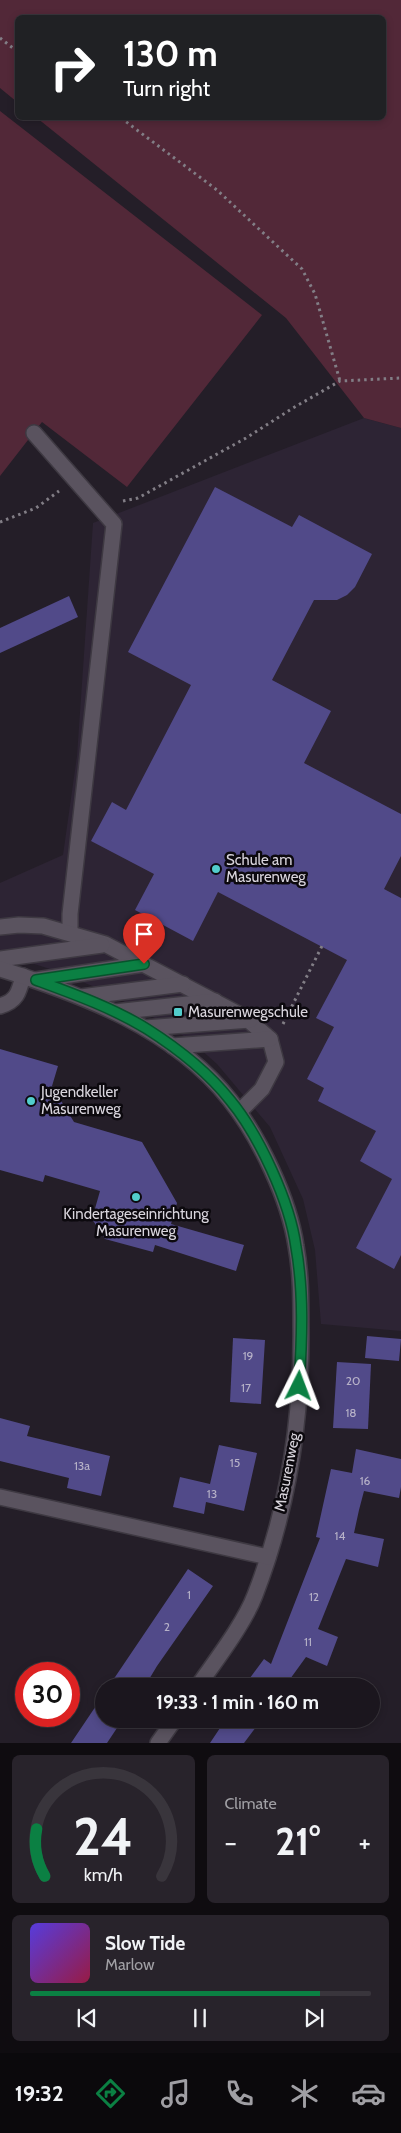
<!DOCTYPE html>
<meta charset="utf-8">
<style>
body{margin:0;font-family:Cabin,sans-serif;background:#28232b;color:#f1f3f6;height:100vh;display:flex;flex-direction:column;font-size:19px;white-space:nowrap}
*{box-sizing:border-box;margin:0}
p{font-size:16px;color:#a09fa4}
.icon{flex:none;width:28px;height:28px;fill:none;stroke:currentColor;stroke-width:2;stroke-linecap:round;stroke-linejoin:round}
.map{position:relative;height:1743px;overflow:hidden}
.panel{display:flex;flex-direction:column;gap:12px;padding:12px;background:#0f0c10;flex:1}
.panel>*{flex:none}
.top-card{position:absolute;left:15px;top:15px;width:371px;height:105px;border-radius:8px;box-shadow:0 2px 8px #0003,0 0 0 1px #39353c;background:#202124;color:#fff;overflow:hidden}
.speed{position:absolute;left:15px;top:1662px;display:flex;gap:10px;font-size:25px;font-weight:700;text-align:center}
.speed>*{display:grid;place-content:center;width:65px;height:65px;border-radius:50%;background:#1b161e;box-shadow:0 2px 8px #0003,0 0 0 1px #39353c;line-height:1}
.speed .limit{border:8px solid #d22;background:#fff;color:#111}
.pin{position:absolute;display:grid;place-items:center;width:42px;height:42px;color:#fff;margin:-51px -21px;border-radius:50% 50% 50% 0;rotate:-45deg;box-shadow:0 0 5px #0007}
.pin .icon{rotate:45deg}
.me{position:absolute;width:55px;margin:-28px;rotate:3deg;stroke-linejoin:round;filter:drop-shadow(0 0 4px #0008)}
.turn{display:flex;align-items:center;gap:18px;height:105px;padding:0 25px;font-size:22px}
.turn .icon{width:65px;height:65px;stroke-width:2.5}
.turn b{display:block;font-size:35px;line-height:42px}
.big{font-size:38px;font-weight:700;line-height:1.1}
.panel .card{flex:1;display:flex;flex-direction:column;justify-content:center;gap:8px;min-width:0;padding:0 18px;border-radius:8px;background:#28232b}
.panel .dial{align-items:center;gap:0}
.dial svg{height:130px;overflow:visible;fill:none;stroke:#39353c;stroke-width:7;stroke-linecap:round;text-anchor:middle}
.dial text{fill:#f1f3f6;stroke:none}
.song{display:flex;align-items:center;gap:15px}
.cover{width:60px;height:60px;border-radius:8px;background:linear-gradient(135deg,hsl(250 70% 55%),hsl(340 70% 35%))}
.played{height:5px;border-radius:2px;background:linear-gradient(90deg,#0b8043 85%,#39353c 85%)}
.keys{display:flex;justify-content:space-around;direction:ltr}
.heat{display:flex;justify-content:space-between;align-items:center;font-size:28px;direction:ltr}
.panel .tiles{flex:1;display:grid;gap:12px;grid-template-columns:1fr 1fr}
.card:last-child{grid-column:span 2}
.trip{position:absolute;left:95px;top:1678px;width:285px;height:50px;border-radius:25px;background:#1b161e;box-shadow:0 2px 8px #0003,0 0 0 1px #39353c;font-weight:700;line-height:50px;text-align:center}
.tab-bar{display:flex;height:80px;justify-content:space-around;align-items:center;background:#0b090c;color:#a09fa4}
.tab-bar .icon{width:35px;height:35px}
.tab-bar .active{color:#0b8043}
.tab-bar b{font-size:22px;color:#f1f3f6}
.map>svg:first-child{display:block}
</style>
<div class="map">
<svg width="401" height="1743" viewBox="0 0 401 1743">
<rect width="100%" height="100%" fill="#241e28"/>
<path fill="#2d2434" d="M364 418 401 428V1331L321 1324 315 1250 303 1199 270 1127 217 1064 190 1040 148 1014 100 989 50 969 0 953V883L63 855 77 756 93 523Z"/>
<g fill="#522838">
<path d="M0 0H401V428L364 418 286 318 37 118H384V18H18L17 102 0 88Z"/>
<path d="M0 111 262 315 127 487 42 422 0 476Z"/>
</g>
<g fill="#514a89">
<path d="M215 487 292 527 299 515 372 554 355 587 347 595 337 600H314L272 680 331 711 304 763 401 814V856L384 889 401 898V1255L394 1269 356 1248 392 1179 360 1161 376 1131 318 1101 324 1088 307 1079 334 1027 316 1018 347 960 218 892 193 941 135 910 154 874 91 841 112 802 126 810 191 685 128 652Z"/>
<path d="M69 596 78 617 0 653V628Z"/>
<path d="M0 1049 58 1066 52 1086 74 1122 142 1142 177 1203 171 1224 244 1245 236 1271 155 1245 153 1252 105 1239 92 1219 100 1191 45 1175 43 1182 0 1170Z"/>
<path d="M367 1336 401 1339 399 1361 365 1358Z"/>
<path d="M233 1338 265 1340 261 1404 230 1402Z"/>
<path d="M337 1362 371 1364 368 1429 333 1428Z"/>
<path d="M0 1418 30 1426 27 1436 110 1456 101 1496 67 1488 69 1478 0 1461Z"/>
<path d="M219 1445 257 1453 244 1511 206 1502 204 1514 173 1507 180 1477 210 1484Z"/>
<path d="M356 1449 401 1459V1487L399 1498 364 1491 359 1510 354 1533 384 1539 378 1567 346 1559 318 1629 338 1637 327 1666 306 1657 285 1686H244L264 1659 271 1664 320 1538 316 1537 331 1469 352 1473Z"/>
<path d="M188 1569 213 1586 157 1666 145 1686H109Z"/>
<path d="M104 1694V1719H123L107 1743H71Z"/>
<path d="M220 1719H262L244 1743H210L222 1725 218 1722Z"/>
</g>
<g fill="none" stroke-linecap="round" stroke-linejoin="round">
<g stroke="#3e3942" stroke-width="18">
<g id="lane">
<path d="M34 433 114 524 70 914V933"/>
<path d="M0 927 19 925 43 926 105 944 246 1018 270 1039 276 1062 262 1089 239 1112"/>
<path d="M0 959 102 945"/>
<path d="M36 980 144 964"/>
<path d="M81 997 183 984"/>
<path d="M0 1006C17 1001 19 992 23 976"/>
<path d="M115 1012 215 1001"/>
<path d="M145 1028 250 1020"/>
<path d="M172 1046 270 1039"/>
</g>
</g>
<g stroke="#3e3942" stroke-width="18">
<g id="street">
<path d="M0 969C84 995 174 1029 230 1100 260 1138 289 1199 296 1246 301 1273 301 1300 301 1327 302 1418 288 1510 255 1595 244 1624 216 1660 198 1686"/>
<path d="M0 1497 268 1557"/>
<path d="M158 1743 175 1719"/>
</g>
</g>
<g stroke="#827e86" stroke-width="3" stroke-dasharray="2.5 4" stroke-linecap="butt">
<path d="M0 38 18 52"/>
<path d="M121 118 217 190 302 269 315 294 340 381"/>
<path d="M123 501 138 498 246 438 293 408 340 381 401 378"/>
<path d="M0 522 36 508 59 491"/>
<path d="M283 1024 322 946"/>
</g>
<use href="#lane" stroke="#5a535f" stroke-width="15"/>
<use href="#street" stroke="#5a535f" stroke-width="15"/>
</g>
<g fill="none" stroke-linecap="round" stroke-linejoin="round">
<g stroke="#07532c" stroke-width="12">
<path id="route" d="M144 964 36 980C74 994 113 1008 147 1029 177 1048 207 1071 230 1100 259 1135 290 1202 296 1247 304 1292 302 1340 299 1386"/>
</g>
<use href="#route" stroke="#0b8043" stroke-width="9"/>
</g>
<g fill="#52cdcc" stroke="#0c090e" stroke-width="2">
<circle cx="216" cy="869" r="5"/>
<rect x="173" y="1007" width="10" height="10" rx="2.5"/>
<circle cx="31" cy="1101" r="5"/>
<circle cx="136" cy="1197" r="5"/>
</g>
<g text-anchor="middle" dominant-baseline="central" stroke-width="5" stroke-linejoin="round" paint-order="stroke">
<g font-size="12" fill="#b7b2c8">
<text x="248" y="1355">19</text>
<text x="353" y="1380">20</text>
<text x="246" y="1387">17</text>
<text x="351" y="1412">18</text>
<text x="235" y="1462">15</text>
<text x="82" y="1465">13a</text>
<text x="365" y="1480">16</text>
<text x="212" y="1493">13</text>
<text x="340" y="1535">14</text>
<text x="189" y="1594">1</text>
<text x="314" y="1596">12</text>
<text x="167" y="1626">2</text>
<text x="308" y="1641">11</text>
</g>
<g font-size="15" fill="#d9d5dd" stroke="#0c090e" text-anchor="start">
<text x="226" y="860">Schule am<tspan x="226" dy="17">Masurenweg</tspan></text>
<text x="188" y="1012">Masurenwegschule</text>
<text x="41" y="1092">Jugendkeller<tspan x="41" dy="17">Masurenweg</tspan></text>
<text x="136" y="1214" text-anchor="middle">Kindertageseinrichtung<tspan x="136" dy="17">Masurenweg</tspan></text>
</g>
<g font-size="15" fill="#d9d5dd" stroke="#0c090e">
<text transform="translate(287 1472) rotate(-79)">Masurenweg</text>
</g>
</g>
</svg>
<div class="speed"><div class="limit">30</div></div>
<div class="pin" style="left:144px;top:964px;background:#d93025"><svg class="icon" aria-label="arrive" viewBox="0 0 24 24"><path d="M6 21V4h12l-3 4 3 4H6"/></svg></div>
<svg class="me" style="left:299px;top:1386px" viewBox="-20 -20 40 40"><path d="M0-17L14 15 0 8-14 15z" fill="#0b8043" stroke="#fff" stroke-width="4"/></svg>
<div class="trip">19:33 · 1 min · 160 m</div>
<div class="top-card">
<div class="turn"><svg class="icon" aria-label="right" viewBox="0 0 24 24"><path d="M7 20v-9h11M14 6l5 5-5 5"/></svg><div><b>130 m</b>Turn right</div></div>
</div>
</div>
<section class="panel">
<div class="tiles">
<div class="card dial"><svg viewBox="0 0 100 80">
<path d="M14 69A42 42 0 1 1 86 69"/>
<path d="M14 69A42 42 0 0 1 9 40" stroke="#0b8043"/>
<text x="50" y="56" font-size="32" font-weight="700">24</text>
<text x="50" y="72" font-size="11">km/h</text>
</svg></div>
<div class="card"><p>Climate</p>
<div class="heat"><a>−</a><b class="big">21°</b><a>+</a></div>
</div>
<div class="card">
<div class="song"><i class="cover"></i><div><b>Slow Tide</b><p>Marlow</p></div></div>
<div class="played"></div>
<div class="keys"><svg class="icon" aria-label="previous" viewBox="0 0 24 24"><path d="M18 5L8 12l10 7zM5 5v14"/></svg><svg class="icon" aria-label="pause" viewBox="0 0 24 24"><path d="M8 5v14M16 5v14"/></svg><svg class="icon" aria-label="next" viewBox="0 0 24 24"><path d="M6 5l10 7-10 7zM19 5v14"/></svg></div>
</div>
</div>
</section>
<nav class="tab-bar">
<b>19:32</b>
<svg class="icon active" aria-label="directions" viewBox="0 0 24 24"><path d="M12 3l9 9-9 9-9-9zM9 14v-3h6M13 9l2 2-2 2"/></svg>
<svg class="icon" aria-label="music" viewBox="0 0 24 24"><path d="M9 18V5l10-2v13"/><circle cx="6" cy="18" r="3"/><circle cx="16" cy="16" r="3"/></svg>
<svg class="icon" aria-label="phone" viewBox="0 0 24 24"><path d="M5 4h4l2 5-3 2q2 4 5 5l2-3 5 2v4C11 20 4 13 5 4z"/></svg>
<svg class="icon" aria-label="climate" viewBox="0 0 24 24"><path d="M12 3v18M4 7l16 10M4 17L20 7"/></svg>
<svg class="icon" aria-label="car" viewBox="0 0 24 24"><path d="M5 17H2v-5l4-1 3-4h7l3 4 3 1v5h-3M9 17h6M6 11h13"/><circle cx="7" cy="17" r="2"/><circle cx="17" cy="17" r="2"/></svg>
</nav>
